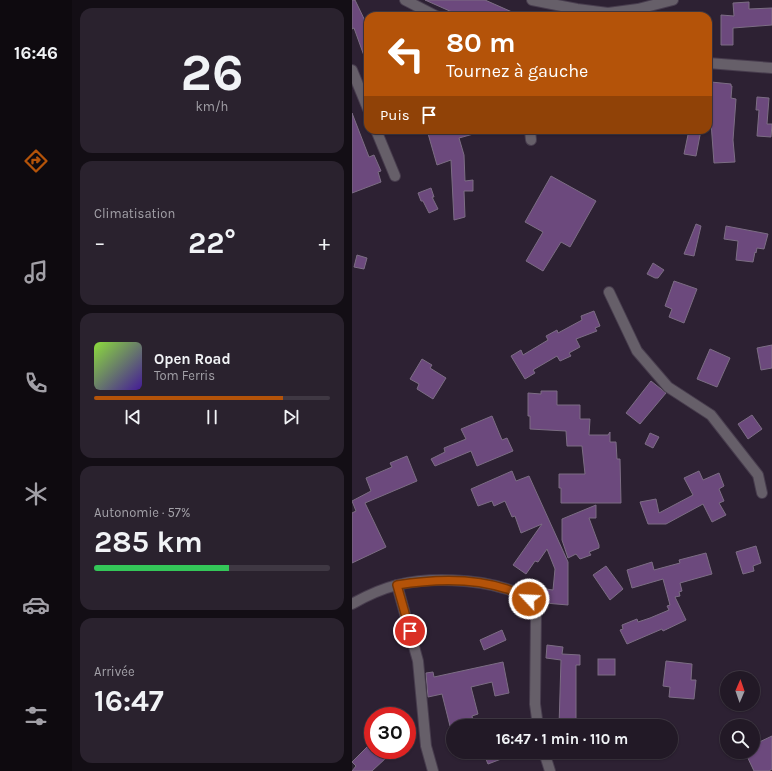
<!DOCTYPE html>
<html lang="fr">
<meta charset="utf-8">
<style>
body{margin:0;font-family:Karla,sans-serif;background:#2a222e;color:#f1f3f6;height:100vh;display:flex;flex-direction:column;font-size:15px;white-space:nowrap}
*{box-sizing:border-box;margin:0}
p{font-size:13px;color:#a2a0a7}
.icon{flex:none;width:22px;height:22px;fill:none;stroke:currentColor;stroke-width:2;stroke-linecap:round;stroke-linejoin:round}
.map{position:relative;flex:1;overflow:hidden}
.drawer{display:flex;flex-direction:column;gap:8px;padding:8px;background:#130e15;width:280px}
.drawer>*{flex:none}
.top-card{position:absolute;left:12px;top:12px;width:348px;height:122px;border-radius:12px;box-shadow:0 1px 3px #0004,0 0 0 1px #3f3843;background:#b45309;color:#fff;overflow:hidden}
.needle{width:26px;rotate:2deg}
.tools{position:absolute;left:368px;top:671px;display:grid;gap:8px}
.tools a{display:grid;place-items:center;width:40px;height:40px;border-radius:50%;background:#221926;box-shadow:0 1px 3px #0004,0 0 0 1px #3f3843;font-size:20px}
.speed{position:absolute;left:12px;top:707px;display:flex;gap:8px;font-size:20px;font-weight:700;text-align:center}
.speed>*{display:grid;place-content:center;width:52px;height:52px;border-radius:50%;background:#221926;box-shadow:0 1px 3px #0004,0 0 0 1px #3f3843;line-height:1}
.speed .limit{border:6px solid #d22;background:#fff;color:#111}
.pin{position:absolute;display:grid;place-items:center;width:34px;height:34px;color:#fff;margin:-17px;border:2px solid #fff;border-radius:50%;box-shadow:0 1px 4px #0007}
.me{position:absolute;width:44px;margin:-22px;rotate:295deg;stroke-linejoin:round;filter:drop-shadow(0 0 3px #0008)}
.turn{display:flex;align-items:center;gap:14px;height:84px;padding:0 16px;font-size:18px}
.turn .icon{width:52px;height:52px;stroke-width:2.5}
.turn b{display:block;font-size:28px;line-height:34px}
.then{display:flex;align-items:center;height:38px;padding:0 16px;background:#0003;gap:8px;font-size:15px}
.big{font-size:30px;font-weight:700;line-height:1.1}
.drawer .tile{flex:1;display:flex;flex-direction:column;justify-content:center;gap:6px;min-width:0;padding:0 14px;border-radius:12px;background:#2a222e}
.drawer .dial{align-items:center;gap:0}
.dial b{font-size:52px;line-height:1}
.song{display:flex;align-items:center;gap:12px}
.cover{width:48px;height:48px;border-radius:6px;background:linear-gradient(135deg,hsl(90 70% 55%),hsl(260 70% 35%))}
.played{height:4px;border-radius:2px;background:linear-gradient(90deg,#b45309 80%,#3f3843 80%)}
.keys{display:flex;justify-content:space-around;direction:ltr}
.heat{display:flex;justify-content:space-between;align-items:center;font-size:22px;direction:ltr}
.charge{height:6px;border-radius:3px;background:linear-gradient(90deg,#34c759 57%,#3f3843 0)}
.trip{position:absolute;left:94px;top:719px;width:232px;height:40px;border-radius:20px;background:#221926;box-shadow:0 1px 3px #0004,0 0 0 1px #3f3843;font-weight:700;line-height:40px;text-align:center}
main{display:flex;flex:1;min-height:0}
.menu{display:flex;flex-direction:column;width:72px;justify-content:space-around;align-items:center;background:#0e0a0f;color:#a2a0a7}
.menu .icon{width:28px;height:28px}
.menu .current{color:#b45309}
.menu b{font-size:18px;color:#f1f3f6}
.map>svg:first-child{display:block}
</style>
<main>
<nav class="menu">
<b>16:46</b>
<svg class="icon current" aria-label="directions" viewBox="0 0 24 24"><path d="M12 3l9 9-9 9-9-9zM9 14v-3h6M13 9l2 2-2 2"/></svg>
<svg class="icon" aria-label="music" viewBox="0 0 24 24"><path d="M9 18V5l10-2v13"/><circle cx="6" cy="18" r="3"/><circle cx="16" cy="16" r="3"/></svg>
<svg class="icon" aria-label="phone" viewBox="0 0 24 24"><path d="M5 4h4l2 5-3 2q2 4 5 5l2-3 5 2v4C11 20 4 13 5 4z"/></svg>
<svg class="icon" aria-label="climate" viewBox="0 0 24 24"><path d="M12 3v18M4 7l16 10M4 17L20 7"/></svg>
<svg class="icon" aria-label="car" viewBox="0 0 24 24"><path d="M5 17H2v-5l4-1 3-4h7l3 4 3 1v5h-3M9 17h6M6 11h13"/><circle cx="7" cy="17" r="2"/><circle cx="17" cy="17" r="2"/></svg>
<svg class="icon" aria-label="filters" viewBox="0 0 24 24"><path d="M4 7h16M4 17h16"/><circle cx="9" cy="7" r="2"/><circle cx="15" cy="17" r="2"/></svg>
</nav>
<section class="drawer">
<div class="tile dial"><b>26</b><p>km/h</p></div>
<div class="tile"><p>Climatisation</p>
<div class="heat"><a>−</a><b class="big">22°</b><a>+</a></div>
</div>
<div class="tile">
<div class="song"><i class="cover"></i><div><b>Open Road</b><p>Tom Ferris</p></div></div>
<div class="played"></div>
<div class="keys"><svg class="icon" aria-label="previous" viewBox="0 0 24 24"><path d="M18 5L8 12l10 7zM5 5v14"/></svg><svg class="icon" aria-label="pause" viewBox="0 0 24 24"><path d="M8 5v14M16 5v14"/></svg><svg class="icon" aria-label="next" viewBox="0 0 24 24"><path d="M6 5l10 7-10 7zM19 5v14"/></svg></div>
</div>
<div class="tile"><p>Autonomie · 57%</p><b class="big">285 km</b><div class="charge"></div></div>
<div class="tile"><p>Arrivée</p><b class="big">16:47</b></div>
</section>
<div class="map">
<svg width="420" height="771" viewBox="0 0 420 771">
<rect width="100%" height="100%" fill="#2d2133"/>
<g fill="#6c497d" stroke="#7c6d84">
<path d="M0 0H3L16 27V64H15L2 28 0 29Z"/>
<path d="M73 0H133L169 16H109Z"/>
<path d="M397 2V9L420 8V25L381 28V45H369V15L382 16 381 3Z"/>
<path d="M359 82 379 84V86H380L379 98 384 99 381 140 383 162 362 163 357 95Z"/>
<path d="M405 97 417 98 415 124H420L419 137 405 136 407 110H404Z"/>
<path d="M0 113 17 157 22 155 29 171 26 172 29 182 0 193Z"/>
<path d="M75 130H124L125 133 107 138 112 155 113 181 121 180V191H112L113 217 102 220 99 160 85 165Z"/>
<path d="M337 130H349L344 156 332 154Z"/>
<path d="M199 176 244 201 218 247 209 242 191 271 174 261 191 232 173 222Z"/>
<path d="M79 188 82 197H80L86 209 77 213 71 201H69L66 193Z"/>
<path d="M344 224 349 226 342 256 332 254Z"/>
<path d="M374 226 416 234 412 249 405 248 404 253 403 252 401 262 384 260 386 241 372 239Z"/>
<path d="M5 255 15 258 12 269 2 267Z"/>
<path d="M301 263 312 270 306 278H303L295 274Z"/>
<path d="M322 281 345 289 332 323 317 317 320 309 313 306Z"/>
<path d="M242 311 248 326 243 328 245 331 224 339 228 347 217 353 219 356 208 361 205 356 181 370 183 373 173 379 159 356 169 350 171 355 196 340 194 336 205 330 206 333 230 320 229 316Z"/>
<path d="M420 345V368L409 370 405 348Z"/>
<path d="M358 349 378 358 365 387 345 379Z"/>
<path d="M70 359 80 365 78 368 94 378 81 399 65 389 67 384 58 379Z"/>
<path d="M299 381 314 393 288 424 274 413Z"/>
<path d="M189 391H205V405H228V419H238L237 435H256L258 432V442H264L265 459H268L269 503H209V488H207V474H233L230 446H215L214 431 178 429V416H176V393L189 394Z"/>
<path d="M400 415 410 429 396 439 386 424Z"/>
<path d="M140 416 150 440 155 438 161 451 125 466 119 451 83 466 79 459 93 452 92 448 114 439 109 429Z"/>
<path d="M298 433 307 437 301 448 293 444Z"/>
<path d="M55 456 65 481 13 503 34 547 0 563V513L4 511 0 501 19 491 14 478 40 467 38 463Z"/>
<path d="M160 471 164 481 177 476 216 562V605L193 603 194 589 201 590 203 569 195 549 186 562 183 561 174 574 161 565 190 524 169 533 163 516 160 517 153 501 142 506 140 501 126 506 119 489Z"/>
<path d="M347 471 351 480 367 473 372 486 367 489 372 501 367 503 374 515 360 522 351 504 314 524H296L288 502 304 499 307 513 341 495 332 478Z"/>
<path d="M244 505V518H237L247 545V548L237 552 239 555 228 559 224 554 216 558 210 540V519Z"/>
<path d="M404 546 409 563 401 566 402 571 391 574 384 552Z"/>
<path d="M354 553 360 574 328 583 330 591 327 592 328 596 323 597 334 620 311 631 310 629 275 644 268 630 271 629 270 625 285 619 286 622 298 618 317 610 315 606 318 605 311 579 280 588 275 570 300 562 302 570 328 563 327 560Z"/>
<path d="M254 566 271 589 258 600 241 575Z"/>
<path d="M150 630 154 640 132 650 128 640Z"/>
<path d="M195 645 211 647 210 654 228 655V665H224V726H207L209 660 194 658Z"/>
<rect x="246" y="659" width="17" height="16"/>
<path d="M314 661 340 664 339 680H344L342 699 317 697 318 687 311 686Z"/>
<path d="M151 662 157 693 143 696 140 682 119 687 126 714 120 716 122 726H98L90 694 76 697 74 673 81 672 82 677Z"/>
<path d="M420 736V769L417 771H402L393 752H401V745Z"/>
<path d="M19 743 21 746V750H25L34 758 20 771H0L4 766 0 762Z"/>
<path d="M131 752H165V753L136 764Z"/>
</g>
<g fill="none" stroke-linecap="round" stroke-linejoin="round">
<g stroke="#483d4e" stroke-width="12">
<g id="street">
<path d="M53 0 84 16"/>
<path d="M180 0 225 9 256 13 286 9 321 0"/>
<path d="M356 63 420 68"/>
<path d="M0 70 16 109"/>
<path d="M24 130 43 176"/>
<path d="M178 130 179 140"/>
<path d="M257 292 285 351 316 387 359 415 406 475 410 493"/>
<path d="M45 585 66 661 74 746 81 771"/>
<path d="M0 604C14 596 29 589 45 585 77 577 124 579 155 589 162 591 170 596 177 599L184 614 183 704 186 726"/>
<path d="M192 752 198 771"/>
</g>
</g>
<use href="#street" stroke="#665f69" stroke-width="10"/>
</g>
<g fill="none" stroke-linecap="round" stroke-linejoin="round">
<g stroke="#753606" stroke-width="10">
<path id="route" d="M58 631 45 585C81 579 119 577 155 589 162 591 170 596 177 599"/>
</g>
<use href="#route" stroke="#b45309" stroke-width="7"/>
</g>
</svg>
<div class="tools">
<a><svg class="needle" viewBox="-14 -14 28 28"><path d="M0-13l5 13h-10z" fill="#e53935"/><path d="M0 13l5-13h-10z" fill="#a2a0a7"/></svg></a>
<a><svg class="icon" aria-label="search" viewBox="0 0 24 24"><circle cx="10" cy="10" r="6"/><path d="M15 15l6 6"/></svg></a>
</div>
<div class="speed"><div class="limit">30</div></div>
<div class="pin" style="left:58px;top:631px;background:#d93025"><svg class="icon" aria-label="arrive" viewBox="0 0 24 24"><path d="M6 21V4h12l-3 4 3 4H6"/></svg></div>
<svg class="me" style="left:177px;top:599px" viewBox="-20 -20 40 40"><circle r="17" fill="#b45309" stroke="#fff" stroke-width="3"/><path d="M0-11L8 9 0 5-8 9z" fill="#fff"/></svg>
<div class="trip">16:47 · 1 min · 110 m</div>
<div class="top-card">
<div class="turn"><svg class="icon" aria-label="left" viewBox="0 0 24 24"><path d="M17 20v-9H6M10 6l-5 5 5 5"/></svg><div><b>80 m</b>Tournez à gauche</div></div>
<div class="then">Puis<svg class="icon" aria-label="arrive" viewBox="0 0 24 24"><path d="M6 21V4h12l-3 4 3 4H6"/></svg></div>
</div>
</div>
</main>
